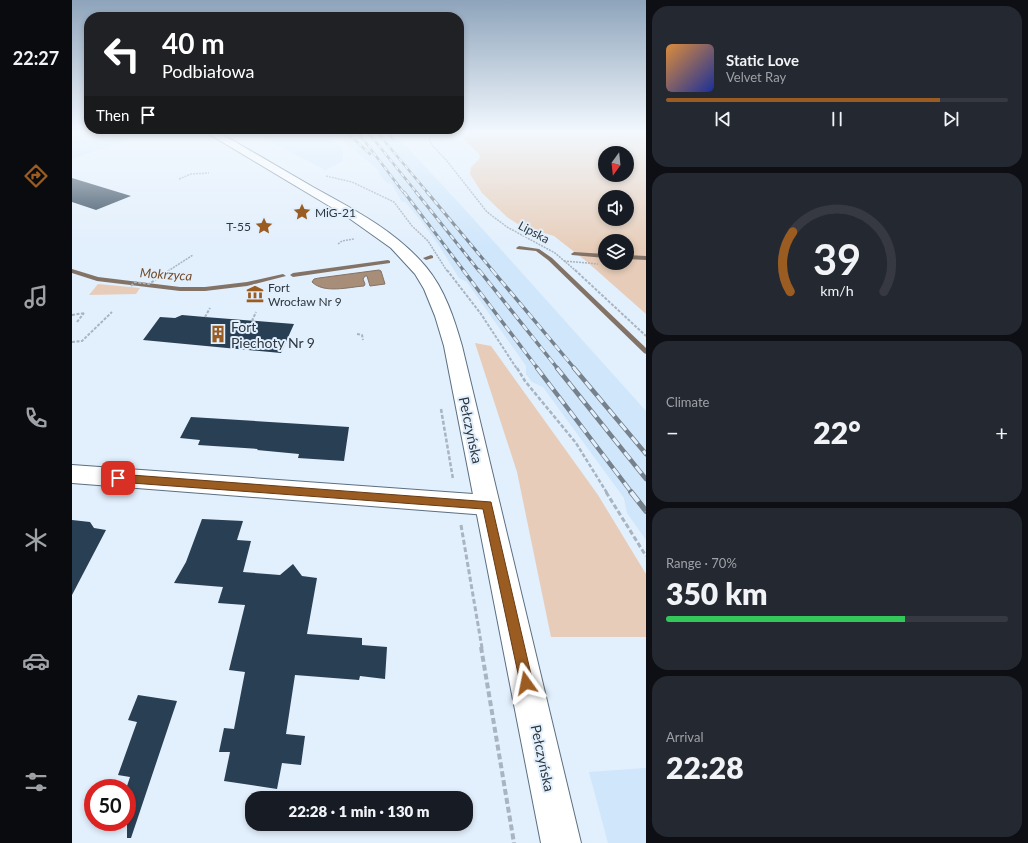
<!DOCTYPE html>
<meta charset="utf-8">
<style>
body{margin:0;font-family:Lato,sans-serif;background:#242831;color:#f1f3f6;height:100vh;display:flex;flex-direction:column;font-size:15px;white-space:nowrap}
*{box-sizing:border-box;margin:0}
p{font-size:13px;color:#9ea1a6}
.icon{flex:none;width:22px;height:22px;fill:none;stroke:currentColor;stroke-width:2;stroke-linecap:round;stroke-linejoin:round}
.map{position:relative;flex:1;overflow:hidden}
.details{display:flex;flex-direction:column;gap:6px;padding:6px;background:#0d0f14;width:382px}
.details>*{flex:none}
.guide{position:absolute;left:12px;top:12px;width:380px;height:122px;border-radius:16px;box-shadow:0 2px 6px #0003;background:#202124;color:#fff;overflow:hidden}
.needle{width:26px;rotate:195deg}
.tools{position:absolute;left:526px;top:146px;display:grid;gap:8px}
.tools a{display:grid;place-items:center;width:36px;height:36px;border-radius:50%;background:#171b24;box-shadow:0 2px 6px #0003;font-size:20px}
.speed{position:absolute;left:12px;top:779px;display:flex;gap:8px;font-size:20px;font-weight:700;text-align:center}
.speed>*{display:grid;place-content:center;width:52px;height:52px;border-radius:50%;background:#171b24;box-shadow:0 2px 6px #0003;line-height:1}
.speed .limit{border:6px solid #d22;background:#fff;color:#111}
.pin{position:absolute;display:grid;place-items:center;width:34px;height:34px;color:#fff;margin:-17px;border-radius:8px;box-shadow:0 2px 6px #0006}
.me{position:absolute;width:44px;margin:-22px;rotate:348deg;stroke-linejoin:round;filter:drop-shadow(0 0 3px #0008)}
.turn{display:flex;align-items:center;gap:14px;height:84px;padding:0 12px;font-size:18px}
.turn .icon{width:52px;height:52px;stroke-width:2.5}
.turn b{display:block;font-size:28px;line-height:34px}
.then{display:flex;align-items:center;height:38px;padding:0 12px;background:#0003;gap:8px;font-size:15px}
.big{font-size:30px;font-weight:800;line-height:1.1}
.details .card{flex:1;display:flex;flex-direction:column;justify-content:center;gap:6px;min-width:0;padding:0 14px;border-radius:16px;background:#242831}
.details .dial{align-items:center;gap:0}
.dial svg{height:104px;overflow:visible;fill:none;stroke:#363941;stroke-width:7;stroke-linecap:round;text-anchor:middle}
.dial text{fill:#f1f3f6;stroke:none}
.song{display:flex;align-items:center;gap:12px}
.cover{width:48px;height:48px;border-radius:6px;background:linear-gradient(135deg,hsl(30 70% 55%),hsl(230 70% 35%))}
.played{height:4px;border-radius:2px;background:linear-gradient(90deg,#9b5c22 80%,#363941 80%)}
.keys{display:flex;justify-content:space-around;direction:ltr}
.heat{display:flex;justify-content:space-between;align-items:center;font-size:22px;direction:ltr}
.charge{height:6px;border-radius:3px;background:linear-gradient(90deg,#34c759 70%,#363941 0)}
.trip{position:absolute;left:173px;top:791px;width:228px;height:40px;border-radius:16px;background:#171b24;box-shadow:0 2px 6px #0003;font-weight:800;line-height:40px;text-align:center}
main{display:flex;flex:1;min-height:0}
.tabs{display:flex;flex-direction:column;width:72px;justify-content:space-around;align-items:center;background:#090b0e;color:#9ea1a6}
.tabs .icon{width:28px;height:28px}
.tabs .active{color:#9b5c22}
.tabs b{font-size:18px;color:#f1f3f6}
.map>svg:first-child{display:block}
</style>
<main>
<nav class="tabs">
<b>22:27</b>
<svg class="icon active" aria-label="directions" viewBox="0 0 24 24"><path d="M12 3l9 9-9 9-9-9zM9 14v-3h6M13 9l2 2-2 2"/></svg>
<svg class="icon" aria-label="music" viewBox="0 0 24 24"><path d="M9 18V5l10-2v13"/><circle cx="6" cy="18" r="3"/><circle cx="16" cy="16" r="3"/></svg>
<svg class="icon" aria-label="phone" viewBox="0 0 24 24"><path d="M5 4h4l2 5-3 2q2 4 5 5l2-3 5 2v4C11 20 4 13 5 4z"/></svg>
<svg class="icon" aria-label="climate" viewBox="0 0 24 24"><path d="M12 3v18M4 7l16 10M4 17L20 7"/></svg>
<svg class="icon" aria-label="car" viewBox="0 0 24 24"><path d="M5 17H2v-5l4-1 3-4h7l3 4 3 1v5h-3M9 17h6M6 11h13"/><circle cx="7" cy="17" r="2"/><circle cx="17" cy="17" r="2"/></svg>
<svg class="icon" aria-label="filters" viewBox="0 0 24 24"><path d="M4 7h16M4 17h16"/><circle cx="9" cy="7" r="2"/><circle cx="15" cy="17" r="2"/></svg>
</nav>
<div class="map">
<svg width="574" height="843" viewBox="0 0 574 843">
<rect width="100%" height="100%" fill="#e2effc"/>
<g fill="#cfe6fb">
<path d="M0 131H82L0 159Z"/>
<path d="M178 131H247L271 148V161L253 170Z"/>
<path d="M260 131H320L388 204 574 411V540L555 513 552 498 471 387 460 382 454 374V366L395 282 387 278 368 247 350 222 333 202H330L320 184 315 183 308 175 306 170Z"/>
<path d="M574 768V843H536L517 772Z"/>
</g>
<g fill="#e7cdb9" fill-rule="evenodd">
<path d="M383 131H574V314L514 261 482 236 449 226 435 217 410 193 398 174 399 167 408 158 407 154ZM533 153H555V175H533ZM533 197H555V219H533ZM533 241H555V263H533Z"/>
<path d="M26 284 68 288 64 294 17 295Z"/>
<path d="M403 343 419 346 526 495 574 574V637H479L445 472Z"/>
</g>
<path fill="#a88d78" stroke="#837367" d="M307 270 309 271 313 284 298 286 295 276H293L291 279 293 284 292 286C277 287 252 294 240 282L242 279 247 278Z"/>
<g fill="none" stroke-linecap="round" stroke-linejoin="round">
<g fill="#837367" fill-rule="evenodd">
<path d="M447 246 467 249 480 258 574 348V354L572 353 476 260 464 251 445 249 444 248Z"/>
<path d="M502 252 533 254V258L500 255 499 254Z"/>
<path d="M359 255 361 256V258L354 260 351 258Z"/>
<path d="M555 255 574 256V260L555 259Z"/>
<path d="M316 260 318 261V263L221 277 218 275 221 273Z"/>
<path d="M0 269 26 277 108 287H133L175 282 211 274 214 276 175 286 133 291H108L25 281 0 273Z"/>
</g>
</g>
<g fill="#293f53">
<path d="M0 178 59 196 24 210 0 202Z"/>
<path d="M110 315 133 317 222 324 209 353 71 340 88 317 103 318Z"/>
<path d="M119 417 277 427 272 461 226 458 227 454 185 450 186 449 126 445 128 440 108 438Z"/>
<path d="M130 519 171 521 165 540 179 541 171 572 208 575 221 564 230 576 245 578 235 634 290 638V645L315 647 313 679 288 676 287 680 223 675 214 734 233 736 229 765 210 763 205 789 152 781 158 752H147L152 728 162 729 173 672 157 670 173 605 146 603 151 587 102 583 114 562Z"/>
<path d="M0 520 18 522 22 528 34 530 0 595Z"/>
<path d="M66 695 105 701 59 838H55V786L58 777 46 775 65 722 56 720Z"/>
</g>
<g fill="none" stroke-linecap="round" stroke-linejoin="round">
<g stroke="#5b6f82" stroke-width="2">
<path id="minor" d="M0 465 415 495 424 498 428 505 424 512 415 515 0 483Z"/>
</g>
<g stroke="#5b6f82" stroke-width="2">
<path id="major" d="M132 131H144C176 149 208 168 241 187 281 209 324 231 354 267 373 290 382 318 390 346L509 843H469L372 346 363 316 352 289 343 274 319 248 274 216Z"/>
</g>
<g stroke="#a8b4c0" stroke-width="1.5" stroke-dasharray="2 1" stroke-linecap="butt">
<path d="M358 131V141L360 145 375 161 415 212 435 227 483 253 504 271"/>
<path d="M254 176 280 182 322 202 340 226 356 241 375 271"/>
<path d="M107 179 119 174 137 173"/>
<path d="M266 244 270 241 282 239"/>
<path d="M492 261 526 264"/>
<path d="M96 271 121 255"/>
</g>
<g stroke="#a8b4c0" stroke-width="2" stroke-dasharray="3 1.5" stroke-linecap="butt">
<path d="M375 270 409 314 445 369"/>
<path d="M503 270 574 336"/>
<path d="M59 286 63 282 77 284 98 270"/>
<path d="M0 315 13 313"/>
<path d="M133 317 138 308"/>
<path d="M180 321 184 312"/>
<path d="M5 322 12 313"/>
<path d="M285 334 290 335 291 340"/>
<path d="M0 342 10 341 40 312"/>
</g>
<g stroke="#a8b4c0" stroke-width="2.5" stroke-dasharray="4 2" stroke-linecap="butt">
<path d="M445 368 453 381 504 443 535 493"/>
<path d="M369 409 381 479"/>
</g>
<g stroke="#a8b4c0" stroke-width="3" stroke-dasharray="5 2.5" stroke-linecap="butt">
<path d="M534 492 574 556"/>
<path d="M389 525 410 648"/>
</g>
<path stroke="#a8b4c0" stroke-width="4" stroke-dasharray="6 3" stroke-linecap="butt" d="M409 647 442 843"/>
<use href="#minor" fill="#fff" fill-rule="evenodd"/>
<use href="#major" fill="#fff" fill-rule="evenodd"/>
<g stroke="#76818b" stroke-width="2.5">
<g id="rail-far4">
<path d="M273 131 298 154"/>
<path d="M285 131 332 193"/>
<path d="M295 131 345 193"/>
<path d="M304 131 356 193"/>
<path d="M314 131 321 139"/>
</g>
</g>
<g stroke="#76818b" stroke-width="3">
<g id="rail-far3">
<path d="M332 192 392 271"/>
<path d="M344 192 407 271"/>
<path d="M355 192 421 271"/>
</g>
</g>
<g stroke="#76818b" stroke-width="3.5">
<g id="rail-far2">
<path d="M391 270 466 369"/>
<path d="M407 270 486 369"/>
<path d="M420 270 503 369"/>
</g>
</g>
<g stroke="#76818b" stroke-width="4.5">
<g id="rail-far1">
<path d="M465 368 560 493"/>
<path d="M485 368 574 479"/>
<path d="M502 368 574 454"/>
</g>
</g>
<g stroke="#76818b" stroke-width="5.5">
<path id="rail" d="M559 492 574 511"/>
</g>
<use href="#rail-far4" stroke="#e2effc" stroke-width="1.5" stroke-dasharray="4.5" stroke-linecap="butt"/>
<use href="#rail-far3" stroke="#e2effc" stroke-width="2" stroke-dasharray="5.5" stroke-linecap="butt"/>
<use href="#rail-far2" stroke="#e2effc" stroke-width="2.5" stroke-dasharray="7" stroke-linecap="butt"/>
<use href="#rail-far1" stroke="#e2effc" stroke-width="3" stroke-dasharray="9" stroke-linecap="butt"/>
<use href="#rail" stroke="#e2effc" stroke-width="4" stroke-dasharray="12" stroke-linecap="butt"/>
</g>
<linearGradient id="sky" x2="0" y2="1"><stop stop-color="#8ea4bb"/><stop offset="0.53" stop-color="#f2f8fe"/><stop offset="1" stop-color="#f2f8fe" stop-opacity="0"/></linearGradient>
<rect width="574" height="249" fill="url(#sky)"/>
<path fill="#9b5c22" stroke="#653c16" d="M46 474 419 502 461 683 459 688 454 690 450 688 448 683 411 509 46 482 43 480 41 478 43 475Z"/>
<defs>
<g id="sight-bare" transform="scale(1.38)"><path d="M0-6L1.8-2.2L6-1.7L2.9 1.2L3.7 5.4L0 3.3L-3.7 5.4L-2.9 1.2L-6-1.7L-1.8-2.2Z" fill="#9b5c22" stroke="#e2effc" stroke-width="2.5" paint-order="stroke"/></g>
<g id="museum-bare" transform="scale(1.38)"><path d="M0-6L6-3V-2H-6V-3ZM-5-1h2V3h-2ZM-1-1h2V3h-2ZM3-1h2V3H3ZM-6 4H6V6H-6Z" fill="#9b5c22" stroke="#e2effc" stroke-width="2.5" paint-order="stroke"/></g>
<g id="building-bare" transform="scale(1.38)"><path d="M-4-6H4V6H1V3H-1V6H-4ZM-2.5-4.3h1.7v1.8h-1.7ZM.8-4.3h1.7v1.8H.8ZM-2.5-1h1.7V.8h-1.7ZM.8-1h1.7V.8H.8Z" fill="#9b5c22" stroke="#e2effc" stroke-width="2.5" paint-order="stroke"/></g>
</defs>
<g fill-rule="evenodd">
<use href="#sight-bare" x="230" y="212"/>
<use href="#sight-bare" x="192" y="226"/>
<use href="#museum-bare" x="183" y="294"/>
<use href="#building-bare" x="146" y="334"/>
</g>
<g text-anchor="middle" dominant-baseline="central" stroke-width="4" stroke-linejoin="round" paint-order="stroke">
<g font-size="12" fill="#2e373f" stroke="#e2effc" text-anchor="start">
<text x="243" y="212">MiG-21</text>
<text x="179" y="226" text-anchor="end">T-55</text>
<text x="196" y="287">Fort<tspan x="196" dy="14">Wrocław Nr 9</tspan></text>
</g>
<g font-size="12" fill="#2e373f" stroke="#e2effc">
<text transform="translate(462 232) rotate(28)">Lipska</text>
</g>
<g font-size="13" font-style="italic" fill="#744b28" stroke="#e2effc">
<text transform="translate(94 274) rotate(4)">Mokrzyca</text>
</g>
<g font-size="14" fill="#2e373f" stroke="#e2effc" text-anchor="start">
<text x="159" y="326">Fort<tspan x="159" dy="16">Piechoty Nr 9</tspan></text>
</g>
<g font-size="14" fill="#2e373f" stroke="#e2effc">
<text transform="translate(399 430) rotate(78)">Pełczyńska</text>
<text transform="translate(471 758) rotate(78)">Pełczyńska</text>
</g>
</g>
</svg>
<div class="tools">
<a><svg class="needle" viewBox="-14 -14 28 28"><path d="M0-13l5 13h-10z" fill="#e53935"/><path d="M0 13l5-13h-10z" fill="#9ea1a6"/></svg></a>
<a><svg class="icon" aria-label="sound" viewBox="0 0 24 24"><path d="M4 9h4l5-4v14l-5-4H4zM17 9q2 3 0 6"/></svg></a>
<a><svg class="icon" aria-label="layers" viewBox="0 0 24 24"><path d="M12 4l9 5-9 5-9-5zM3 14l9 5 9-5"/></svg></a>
</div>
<div class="speed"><div class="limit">50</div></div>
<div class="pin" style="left:46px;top:478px;background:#d93025"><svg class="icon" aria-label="arrive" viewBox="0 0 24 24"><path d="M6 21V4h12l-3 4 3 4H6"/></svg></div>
<svg class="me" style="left:454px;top:683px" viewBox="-20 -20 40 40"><path d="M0-17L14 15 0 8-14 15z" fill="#9b5c22" stroke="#fff" stroke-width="4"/></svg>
<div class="trip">22:28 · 1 min · 130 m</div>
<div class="guide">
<div class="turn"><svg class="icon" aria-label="left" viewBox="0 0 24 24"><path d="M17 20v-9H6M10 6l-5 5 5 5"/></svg><div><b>40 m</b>Podbiałowa</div></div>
<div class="then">Then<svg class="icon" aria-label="arrive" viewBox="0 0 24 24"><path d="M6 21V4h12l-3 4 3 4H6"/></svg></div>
</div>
</div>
<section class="details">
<div class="card">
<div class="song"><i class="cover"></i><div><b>Static Love</b><p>Velvet Ray</p></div></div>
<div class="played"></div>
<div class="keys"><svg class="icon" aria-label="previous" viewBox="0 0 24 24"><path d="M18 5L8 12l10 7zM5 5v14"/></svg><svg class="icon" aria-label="pause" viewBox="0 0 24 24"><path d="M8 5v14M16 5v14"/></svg><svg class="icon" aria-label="next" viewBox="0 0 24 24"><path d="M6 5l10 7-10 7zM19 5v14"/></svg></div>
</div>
<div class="card dial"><svg viewBox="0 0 100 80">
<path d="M14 69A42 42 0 1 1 86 69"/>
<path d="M14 69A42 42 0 0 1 16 23" stroke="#9b5c22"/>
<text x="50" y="56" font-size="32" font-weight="700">39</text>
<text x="50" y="72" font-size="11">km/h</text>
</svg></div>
<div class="card"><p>Climate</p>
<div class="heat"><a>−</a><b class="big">22°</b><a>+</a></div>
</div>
<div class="card"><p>Range · 70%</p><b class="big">350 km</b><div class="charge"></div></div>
<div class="card"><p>Arrival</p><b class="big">22:28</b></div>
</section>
</main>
